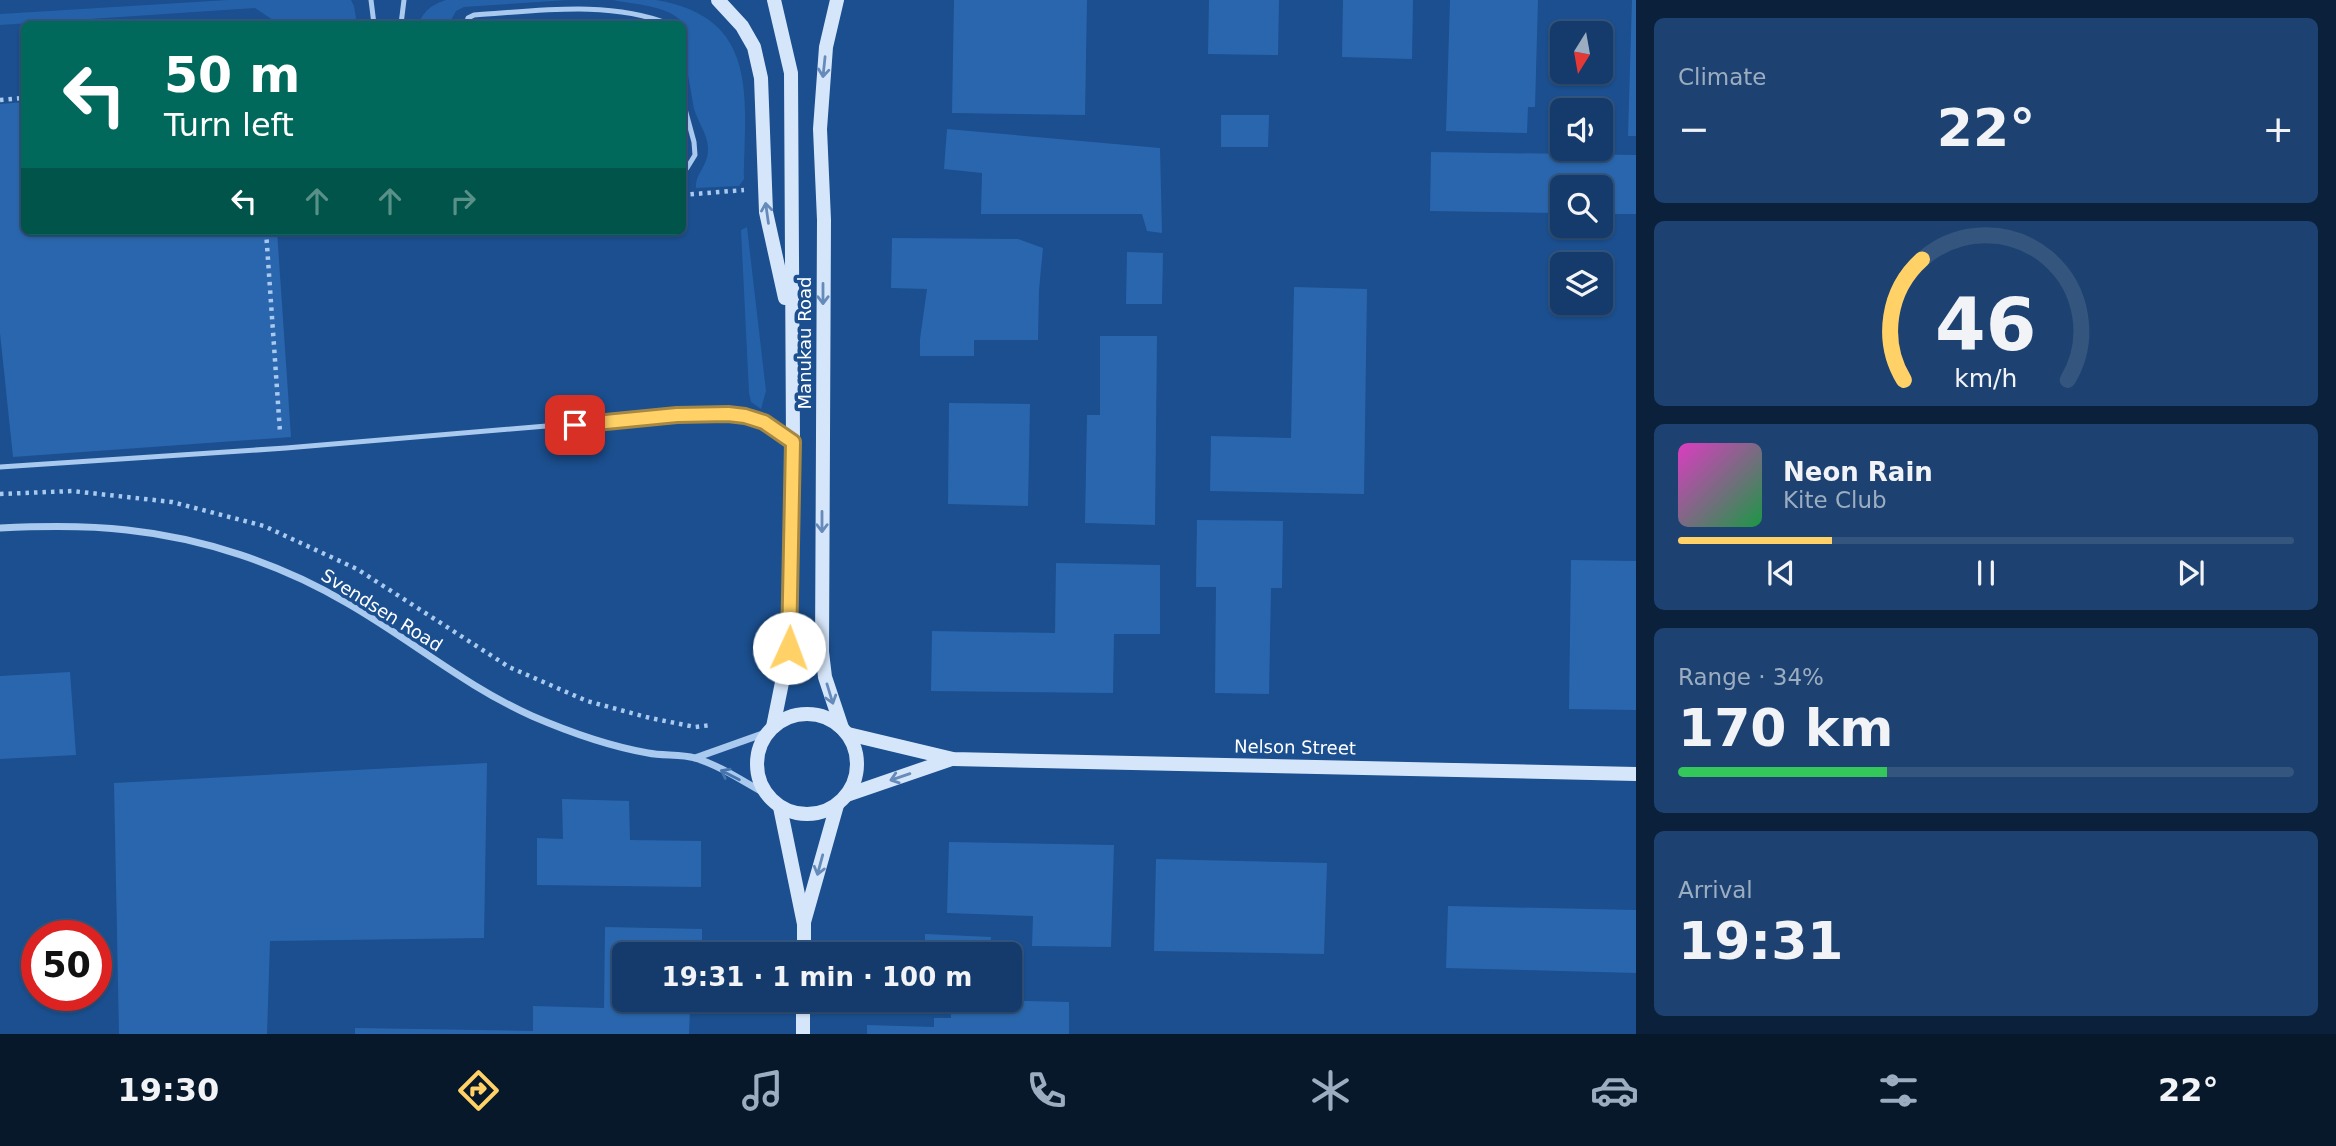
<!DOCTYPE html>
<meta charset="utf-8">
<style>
body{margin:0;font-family:"DejaVu Sans",sans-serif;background:#1d4271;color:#f1f3f6;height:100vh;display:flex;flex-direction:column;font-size:26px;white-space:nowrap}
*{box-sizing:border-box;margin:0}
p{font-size:23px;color:#9dadc1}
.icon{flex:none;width:38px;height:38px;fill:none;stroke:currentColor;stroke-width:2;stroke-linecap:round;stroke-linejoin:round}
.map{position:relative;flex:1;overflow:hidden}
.sheet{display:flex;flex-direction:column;gap:18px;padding:18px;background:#0b203b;width:700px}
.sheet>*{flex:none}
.top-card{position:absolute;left:21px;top:21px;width:665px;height:214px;border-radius:10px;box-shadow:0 2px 5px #0004,0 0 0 2px #33557e;background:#00695c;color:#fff;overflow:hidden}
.needle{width:46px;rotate:191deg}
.buttons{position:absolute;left:1550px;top:21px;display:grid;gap:14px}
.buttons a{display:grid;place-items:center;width:63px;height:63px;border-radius:10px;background:#143b6b;box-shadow:0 2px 5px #0004,0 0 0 2px #33557e;font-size:35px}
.speed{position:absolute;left:21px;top:920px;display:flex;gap:14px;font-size:35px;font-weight:700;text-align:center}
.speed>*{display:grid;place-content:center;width:91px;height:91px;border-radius:50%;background:#143b6b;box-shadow:0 2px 5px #0004,0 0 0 2px #33557e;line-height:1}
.speed .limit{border:10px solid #d22;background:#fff;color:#111}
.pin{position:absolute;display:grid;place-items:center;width:60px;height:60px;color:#fff;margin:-30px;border-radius:14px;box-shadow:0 4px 10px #0006}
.me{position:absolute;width:77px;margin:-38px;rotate:2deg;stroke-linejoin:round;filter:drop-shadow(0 0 5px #0008)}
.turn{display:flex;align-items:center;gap:24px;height:147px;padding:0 28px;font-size:32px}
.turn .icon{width:91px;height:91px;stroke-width:2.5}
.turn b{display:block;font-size:49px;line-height:60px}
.lanes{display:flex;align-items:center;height:66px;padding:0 28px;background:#0003;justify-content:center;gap:35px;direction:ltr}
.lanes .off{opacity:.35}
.big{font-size:52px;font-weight:800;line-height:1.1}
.sheet .widget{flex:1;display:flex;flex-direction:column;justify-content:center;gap:10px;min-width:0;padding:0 24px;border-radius:10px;background:#1d4271}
.sheet .dial{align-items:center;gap:0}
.dial svg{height:182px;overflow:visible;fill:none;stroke:#33557e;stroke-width:7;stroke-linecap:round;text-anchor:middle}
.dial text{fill:#f1f3f6;stroke:none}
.song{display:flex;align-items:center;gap:21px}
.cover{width:84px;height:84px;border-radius:10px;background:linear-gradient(135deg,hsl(310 70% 55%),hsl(140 70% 35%))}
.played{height:7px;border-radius:4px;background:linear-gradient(90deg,#ffd166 25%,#33557e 25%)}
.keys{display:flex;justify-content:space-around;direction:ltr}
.heat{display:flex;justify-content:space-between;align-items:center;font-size:38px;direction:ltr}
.charge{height:10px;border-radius:5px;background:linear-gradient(90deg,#34c759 34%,#33557e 0)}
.trip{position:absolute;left:612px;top:942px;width:410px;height:70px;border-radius:10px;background:#143b6b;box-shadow:0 2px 5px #0004,0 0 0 2px #33557e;font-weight:800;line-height:70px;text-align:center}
.dock{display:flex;height:112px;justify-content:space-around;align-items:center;background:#08182b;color:#9dadc1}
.dock .icon{width:49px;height:49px}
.dock .active{color:#ffd166}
.dock b{font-size:32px;color:#f1f3f6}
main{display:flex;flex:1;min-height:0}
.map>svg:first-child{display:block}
</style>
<main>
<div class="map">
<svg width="1636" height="1034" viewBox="0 0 1636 1034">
<rect width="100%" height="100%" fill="#1b4f8f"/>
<g fill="#2461a8">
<path d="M228 0H351L354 6 357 24H279L255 8 0 25V14Z"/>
<path d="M446 0H568L464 7 456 11 449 24H418C425 10 431 5 446 0Z"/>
<path d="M613 0C626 0 642 0 656 0 760 17 745 98 744 179L739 186 696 188C695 173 708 167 708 149 708 132 695 120 693 103 691 91 688 78 687 66 686 49 693 27 675 16 659 5 632 4 613 0Z"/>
<path d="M747 227 766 391 761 409 751 402 749 393 741 230Z"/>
</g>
<g fill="#2a66ad">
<path d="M954 0H1087L1085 115 952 113Z"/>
<path d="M1209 0H1279L1278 55 1208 54Z"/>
<path d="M1343 0H1413L1412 59 1342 57Z"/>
<path d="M1450 0H1538L1535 107H1528L1527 133 1446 131Z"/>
<path d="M1632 0H1636V136H1628Z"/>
<path d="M24 102V231H277L291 437 13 457 0 333V104Z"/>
<path d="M1221 115H1269L1268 147H1221Z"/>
<path d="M947 129 1160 148 1162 233 1147 231 1142 214H981L982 173 944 169Z"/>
<path d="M1431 152 1636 155V214H1601V187H1563V213L1430 211Z"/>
<path d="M892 238 1018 239 1043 248 1039 290 1038 340H974V356H920V339L927 289 891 288Z"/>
<path d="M1127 252 1163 253 1162 304H1126Z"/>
<path d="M1294 287 1367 289 1364 494 1210 491 1211 436 1291 438Z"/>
<path d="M1100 336H1157L1155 525 1085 523 1087 415H1100Z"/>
<path d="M949 403 1030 404 1028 506 948 504Z"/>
<path d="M1197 520 1283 521 1282 588H1271L1269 694 1215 693 1216 587H1196Z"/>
<path d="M1571 560 1636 561V710L1569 709Z"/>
<path d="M1056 563 1160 565V634H1114L1113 693 931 691 932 631 1055 633Z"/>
<path d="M70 672 76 755 0 759V676Z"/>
<path d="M487 763 484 938 270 941 267 1034H119L114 783Z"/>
<path d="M562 799 629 801 630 840 701 841V887L537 885V838L563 839Z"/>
<path d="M949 842 1114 845 1111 947 1032 946 1033 916 947 913Z"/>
<path d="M1156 859 1327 863 1324 954 1154 951Z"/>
<path d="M1448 906 1636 910V973L1446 968Z"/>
<path d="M605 927 702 929V954H625V999H701V1009H690L689 1034H355V1028L533 1031V1006L604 1008Z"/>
<path d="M925 934 991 937 990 954H925Z"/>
<path d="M950 999 1069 1002V1034H867V1025L934 1027V1018H951Z"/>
</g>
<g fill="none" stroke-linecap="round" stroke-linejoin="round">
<g stroke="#a9c9ee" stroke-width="4.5" stroke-dasharray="3.5 5" stroke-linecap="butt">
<path d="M0 100 24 98"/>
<path d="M682 195 744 190"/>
<path d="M266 231 280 432"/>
<path d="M0 494 72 491 172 502 264 526 357 569 509 667 587 701 650 718 695 727 711 725"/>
</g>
<g stroke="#a9c9ee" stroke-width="5">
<path d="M371 0 374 24"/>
<path d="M401 24 404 0"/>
<path d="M466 24 468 18 474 15C537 11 609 0 669 24"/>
<path d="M682 79 685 109 694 142 695 155 687 168 682 171"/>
<path d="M0 467 286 448 677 415C705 414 735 410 762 422 772 426 781 434 790 441"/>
</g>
<g stroke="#a9c9ee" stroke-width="7">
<path d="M0 528C42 526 85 525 127 530 203 538 281 564 347 603 410 639 465 686 532 716 569 732 608 746 648 753 663 756 681 754 695 758 719 765 744 782 766 794"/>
<path d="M695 758 768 732"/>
</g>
<g stroke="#d6e6fa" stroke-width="14">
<path d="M718 0 742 26 754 47 761 78 766 212 785 298"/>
<path d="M837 0 826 47 820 129 824 220 822 652 825 677 842 728"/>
<circle cx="807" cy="764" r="50"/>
<path d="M773 727 789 648 793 442 791 73 774 0"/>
<path d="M848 734 953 759 1636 774"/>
<path d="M847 795 952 759"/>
<path d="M780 807 804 924V954"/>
<path d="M804 922 837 805"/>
<path d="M803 1034V999"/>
</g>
</g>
<defs><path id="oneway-shaft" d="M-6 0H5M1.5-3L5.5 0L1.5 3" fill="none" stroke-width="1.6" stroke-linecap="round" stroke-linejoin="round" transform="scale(1.75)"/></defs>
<g stroke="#668bba">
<use href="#oneway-shaft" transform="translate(824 67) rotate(96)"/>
<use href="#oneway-shaft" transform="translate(767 213) rotate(-98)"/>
<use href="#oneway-shaft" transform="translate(823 294) rotate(90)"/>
<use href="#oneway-shaft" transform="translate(822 522) rotate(90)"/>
<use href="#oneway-shaft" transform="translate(830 694) rotate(73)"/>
<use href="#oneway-shaft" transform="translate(900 777) rotate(161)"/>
<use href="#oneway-shaft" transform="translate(820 865) rotate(105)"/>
</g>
<use stroke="#4674ac" href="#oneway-shaft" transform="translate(730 775) rotate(-153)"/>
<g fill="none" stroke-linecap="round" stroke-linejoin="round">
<g stroke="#a68842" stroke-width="18">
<path id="route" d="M575 425 677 415 728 414 745 416 764 422 793 442 789 648"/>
</g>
<use href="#route" stroke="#ffd166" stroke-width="12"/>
</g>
<g text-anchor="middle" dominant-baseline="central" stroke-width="7" stroke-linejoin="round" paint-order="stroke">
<g font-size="18" fill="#fff" stroke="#1b4f8f">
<text transform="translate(804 343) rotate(-90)">Manukau Road</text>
<text transform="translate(382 610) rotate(32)">Svendsen Road</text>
<text transform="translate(1295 747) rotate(1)">Nelson Street</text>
</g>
</g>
</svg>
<div class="buttons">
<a><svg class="needle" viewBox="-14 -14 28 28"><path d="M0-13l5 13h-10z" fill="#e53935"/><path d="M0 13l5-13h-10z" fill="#9dadc1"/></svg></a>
<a><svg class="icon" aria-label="sound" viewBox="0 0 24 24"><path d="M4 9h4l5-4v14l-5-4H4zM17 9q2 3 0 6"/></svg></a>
<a><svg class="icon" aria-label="search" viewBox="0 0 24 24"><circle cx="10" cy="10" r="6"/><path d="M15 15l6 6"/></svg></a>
<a><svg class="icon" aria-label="layers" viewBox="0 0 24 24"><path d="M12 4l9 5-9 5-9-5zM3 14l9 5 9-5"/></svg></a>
</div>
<div class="speed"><div class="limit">50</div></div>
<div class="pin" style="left:575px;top:425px;background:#d93025"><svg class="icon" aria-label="arrive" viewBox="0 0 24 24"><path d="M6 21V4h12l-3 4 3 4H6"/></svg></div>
<svg class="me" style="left:789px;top:648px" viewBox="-20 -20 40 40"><circle r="19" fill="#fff"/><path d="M0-13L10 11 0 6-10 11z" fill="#ffd166"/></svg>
<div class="trip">19:31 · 1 min · 100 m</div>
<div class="top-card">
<div class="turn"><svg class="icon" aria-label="left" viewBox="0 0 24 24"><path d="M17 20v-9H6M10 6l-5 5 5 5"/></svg><div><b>50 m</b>Turn left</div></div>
<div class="lanes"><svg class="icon" aria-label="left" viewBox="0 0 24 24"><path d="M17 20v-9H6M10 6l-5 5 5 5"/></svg><svg class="icon off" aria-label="ahead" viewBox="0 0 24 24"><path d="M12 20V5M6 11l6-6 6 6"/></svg><svg class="icon off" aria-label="ahead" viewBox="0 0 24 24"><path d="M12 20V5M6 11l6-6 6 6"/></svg><svg class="icon off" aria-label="right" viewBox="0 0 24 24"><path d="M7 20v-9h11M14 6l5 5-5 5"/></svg></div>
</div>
</div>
<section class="sheet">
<div class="widget"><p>Climate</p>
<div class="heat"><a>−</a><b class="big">22°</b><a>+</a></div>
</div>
<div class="widget dial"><svg viewBox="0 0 100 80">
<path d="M14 69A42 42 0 1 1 86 69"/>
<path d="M14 69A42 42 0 0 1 22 16" stroke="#ffd166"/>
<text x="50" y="56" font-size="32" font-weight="700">46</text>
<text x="50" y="72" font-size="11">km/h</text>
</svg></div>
<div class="widget">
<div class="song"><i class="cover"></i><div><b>Neon Rain</b><p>Kite Club</p></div></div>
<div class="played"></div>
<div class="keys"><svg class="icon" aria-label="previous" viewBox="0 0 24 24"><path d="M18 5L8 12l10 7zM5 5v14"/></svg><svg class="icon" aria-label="pause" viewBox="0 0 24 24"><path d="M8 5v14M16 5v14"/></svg><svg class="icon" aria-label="next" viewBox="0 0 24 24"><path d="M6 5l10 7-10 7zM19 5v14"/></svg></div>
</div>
<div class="widget"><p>Range · 34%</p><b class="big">170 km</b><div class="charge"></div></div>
<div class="widget"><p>Arrival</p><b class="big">19:31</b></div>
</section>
</main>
<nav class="dock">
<b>19:30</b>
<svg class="icon active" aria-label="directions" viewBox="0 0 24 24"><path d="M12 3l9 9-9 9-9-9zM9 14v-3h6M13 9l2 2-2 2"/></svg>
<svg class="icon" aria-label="music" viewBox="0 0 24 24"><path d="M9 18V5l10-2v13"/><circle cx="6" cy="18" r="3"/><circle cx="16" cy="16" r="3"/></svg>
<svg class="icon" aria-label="phone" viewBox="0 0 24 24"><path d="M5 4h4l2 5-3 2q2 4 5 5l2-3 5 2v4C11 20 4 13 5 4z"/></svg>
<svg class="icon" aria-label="climate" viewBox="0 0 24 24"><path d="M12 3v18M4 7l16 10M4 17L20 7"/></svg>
<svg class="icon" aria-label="car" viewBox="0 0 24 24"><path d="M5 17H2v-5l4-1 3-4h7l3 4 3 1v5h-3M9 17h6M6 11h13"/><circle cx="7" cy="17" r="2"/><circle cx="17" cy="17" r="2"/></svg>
<svg class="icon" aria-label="filters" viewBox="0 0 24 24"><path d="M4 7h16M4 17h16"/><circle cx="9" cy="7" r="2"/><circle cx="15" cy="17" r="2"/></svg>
<b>22°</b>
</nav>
